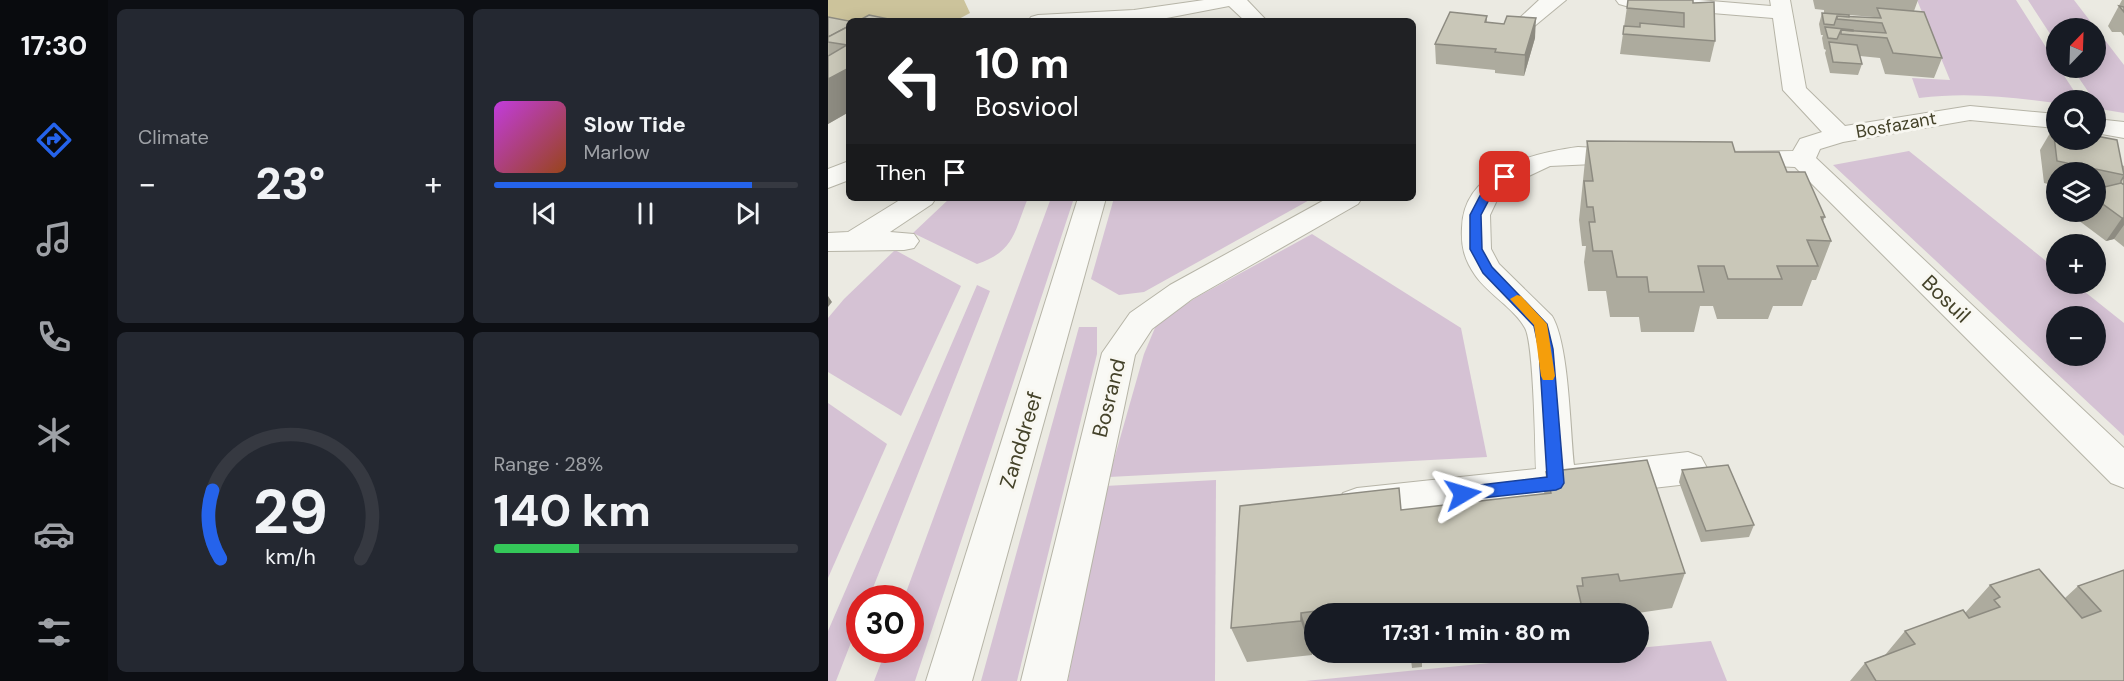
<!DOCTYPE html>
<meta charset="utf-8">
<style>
body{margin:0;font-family:"DM Sans",sans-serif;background:#242831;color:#f1f3f6;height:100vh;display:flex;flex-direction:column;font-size:22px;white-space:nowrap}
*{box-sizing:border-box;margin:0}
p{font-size:20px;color:#9ea1a6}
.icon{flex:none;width:33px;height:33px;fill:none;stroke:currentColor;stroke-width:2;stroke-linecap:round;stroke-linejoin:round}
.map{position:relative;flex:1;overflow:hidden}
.details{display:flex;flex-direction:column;gap:9px;padding:9px;background:#0d0f14;width:720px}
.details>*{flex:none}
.hud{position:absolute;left:18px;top:18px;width:570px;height:183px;border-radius:9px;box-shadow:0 3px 15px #0003;background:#202124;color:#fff;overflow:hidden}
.needle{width:39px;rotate:23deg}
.buttons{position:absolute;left:1218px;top:18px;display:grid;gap:12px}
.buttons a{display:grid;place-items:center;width:60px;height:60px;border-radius:50%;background:#171b24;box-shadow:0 3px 15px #0003;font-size:30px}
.speed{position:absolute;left:18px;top:585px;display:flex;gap:12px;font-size:30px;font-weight:700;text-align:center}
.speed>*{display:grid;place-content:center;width:78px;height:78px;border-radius:50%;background:#171b24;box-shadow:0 3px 15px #0003;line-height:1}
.speed .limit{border:9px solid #d22;background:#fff;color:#111}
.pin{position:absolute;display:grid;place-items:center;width:51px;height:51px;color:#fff;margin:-26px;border-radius:12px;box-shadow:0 3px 9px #0006}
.me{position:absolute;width:66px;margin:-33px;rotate:83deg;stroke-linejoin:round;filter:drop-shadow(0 0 4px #0008)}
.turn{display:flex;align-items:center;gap:21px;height:126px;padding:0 30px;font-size:27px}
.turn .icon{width:78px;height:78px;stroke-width:2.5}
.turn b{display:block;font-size:42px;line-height:51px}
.then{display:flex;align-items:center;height:57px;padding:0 30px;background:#0003;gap:12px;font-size:22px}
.big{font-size:45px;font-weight:800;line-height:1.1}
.details .widget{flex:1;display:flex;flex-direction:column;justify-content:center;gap:9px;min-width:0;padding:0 21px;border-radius:9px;background:#242831}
.details .dial{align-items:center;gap:0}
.dial svg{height:156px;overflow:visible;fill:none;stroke:#363941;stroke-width:7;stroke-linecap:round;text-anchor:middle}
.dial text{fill:#f1f3f6;stroke:none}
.song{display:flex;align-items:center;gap:18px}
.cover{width:72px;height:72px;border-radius:9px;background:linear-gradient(135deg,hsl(290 70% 55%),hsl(20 70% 35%))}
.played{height:6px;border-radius:3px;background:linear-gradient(90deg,#2563eb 85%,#363941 85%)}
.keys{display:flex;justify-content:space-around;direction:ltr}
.heat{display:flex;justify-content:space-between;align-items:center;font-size:33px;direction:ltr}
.charge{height:9px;border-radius:4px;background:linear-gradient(90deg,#34c759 28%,#363941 0)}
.details .tiles{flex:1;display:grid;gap:9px;grid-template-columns:repeat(2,1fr)}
.trip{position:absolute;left:476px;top:603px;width:345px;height:60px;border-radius:30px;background:#171b24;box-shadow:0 3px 15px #0003;font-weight:800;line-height:60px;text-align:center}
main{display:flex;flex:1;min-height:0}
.tabs{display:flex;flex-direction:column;width:108px;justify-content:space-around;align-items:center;background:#090b0e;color:#9ea1a6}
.tabs .icon{width:42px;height:42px}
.tabs .active{color:#2563eb}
.tabs b{font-size:27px;color:#f1f3f6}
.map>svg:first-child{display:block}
</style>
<main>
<nav class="tabs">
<b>17:30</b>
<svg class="icon active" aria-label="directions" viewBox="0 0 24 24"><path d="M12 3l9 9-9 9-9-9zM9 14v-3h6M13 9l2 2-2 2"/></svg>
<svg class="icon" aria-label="music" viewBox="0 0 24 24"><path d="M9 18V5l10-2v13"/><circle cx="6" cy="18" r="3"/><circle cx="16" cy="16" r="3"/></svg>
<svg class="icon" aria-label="phone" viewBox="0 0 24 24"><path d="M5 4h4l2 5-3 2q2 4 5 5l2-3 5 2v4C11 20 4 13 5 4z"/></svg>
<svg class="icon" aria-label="climate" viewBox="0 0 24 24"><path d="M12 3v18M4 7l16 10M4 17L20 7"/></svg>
<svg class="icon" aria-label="car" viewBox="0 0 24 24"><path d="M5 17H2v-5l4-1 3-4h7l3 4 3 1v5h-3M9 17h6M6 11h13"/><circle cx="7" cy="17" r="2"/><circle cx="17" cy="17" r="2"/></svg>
<svg class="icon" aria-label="filters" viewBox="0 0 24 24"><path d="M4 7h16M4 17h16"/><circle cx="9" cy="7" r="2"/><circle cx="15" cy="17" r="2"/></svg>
</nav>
<section class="details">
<div class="tiles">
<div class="widget"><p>Climate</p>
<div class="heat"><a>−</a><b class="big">23°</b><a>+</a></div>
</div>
<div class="widget">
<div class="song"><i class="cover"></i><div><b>Slow Tide</b><p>Marlow</p></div></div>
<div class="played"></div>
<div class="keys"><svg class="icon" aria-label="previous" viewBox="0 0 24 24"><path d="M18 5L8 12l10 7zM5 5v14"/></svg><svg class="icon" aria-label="pause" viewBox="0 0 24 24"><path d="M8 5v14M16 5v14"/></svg><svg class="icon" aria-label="next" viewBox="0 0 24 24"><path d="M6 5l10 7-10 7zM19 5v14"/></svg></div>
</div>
<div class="widget dial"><svg viewBox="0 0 100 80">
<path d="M14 69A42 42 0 1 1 86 69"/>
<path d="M14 69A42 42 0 0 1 10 34" stroke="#2563eb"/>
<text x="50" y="56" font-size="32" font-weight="700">29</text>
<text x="50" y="72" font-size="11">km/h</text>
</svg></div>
<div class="widget"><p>Range · 28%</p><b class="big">140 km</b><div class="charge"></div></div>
</div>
</section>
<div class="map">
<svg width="1296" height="681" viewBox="0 0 1296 681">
<rect width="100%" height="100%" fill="#ebeae2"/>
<g fill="#d5c2d4" fill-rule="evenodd">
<path d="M1089 0H1188L1228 63V68H1231L1252 100H1228V103C1180 97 1140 92 1091 98L1084 78 1122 80Z"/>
<path d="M1200 0H1246L1296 65V113L1272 109 1244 68H1268V28H1228V43Z"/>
<path d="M1081 151 1228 269V284H1247L1296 323V436L1005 165ZM1228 316H1268V356H1228Z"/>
<path d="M122 198H200C186 232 187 251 149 264L85 233Z"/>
<path d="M223 198H246L87 681H46L58 650H82V598H76Z"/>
<path d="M286 198H485L316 292 291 295 263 279Z"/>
<path d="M484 234 633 328 659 457 281 477 316 354 329 323 369 297Z"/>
<path d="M67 250 133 286 73 416 0 372V318L16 299Z"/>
<path d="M149 285 162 291 41 598H32L31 622 8 681H0V631Z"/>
<path d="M251 327H269V354L189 681H153Z"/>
<path d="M0 403 59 444 0 578Z"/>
<path d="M388 480 387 681H240L277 486Z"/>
<path d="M883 641 899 681H477L765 653 810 652V648Z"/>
</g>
<path fill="#ccc39b" d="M0 0H136L142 13 127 21H21V26L0 22Z"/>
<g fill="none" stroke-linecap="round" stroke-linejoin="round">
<g stroke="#b6b4a7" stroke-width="2">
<g id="minor">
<path d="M376 0H419L439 21H417L401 6 323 21H200L203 17 210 15 306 10Z"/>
<path d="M711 0H738L698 33H684L680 29 684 25Z"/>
<path d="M788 0H871L943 6 942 0H962L978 88 1017 126 1142 106 1228 114V128L1142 120 1015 142 992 149 988 158 1296 448V488L1283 483 967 167 899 164 895 158 899 152 965 151 972 139 994 132 955 90 945 18 798 6 791 4Z"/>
<path d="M1268 119 1296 122V138L1268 133Z"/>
<path d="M750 147 811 150 815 156 811 162 722 166 686 183 670 198 662 215 663 249 671 264 724 316C741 344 742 429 746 465L860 452 873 457 879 468 873 479 860 484 529 522 515 517 509 505 515 493 529 488 708 469C707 444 706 344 697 328 687 309 659 293 647 275 636 259 633 246 634 228 635 170 704 153 750 147Z"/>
<path d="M21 161V180L0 188V169Z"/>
<path d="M75 198H108L104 204 62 232 86 234 91 241 86 248 76 250 0 251V233L20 232Z"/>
<path d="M250 198H278L144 681H98Z"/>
<path d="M500 198H534L530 204 364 299 324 329 307 355 239 681H193L274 353 302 313 342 285Z"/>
</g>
</g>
<use href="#minor" fill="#f9f9f5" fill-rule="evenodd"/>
</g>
<g fill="#adab9e">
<path d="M800 0 865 3 887 41 882 62 792 54Z"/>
<path d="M985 0H1090L1086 11 1114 58 1106 78 1057 74 1052 58 1032 56 1034 64 1030 75 1002 73 997 53 998 50 996 49 994 38 995 35H993L991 24 994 13 1021 17 1046 18V17L996 13V10L987 9Z"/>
<path d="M1294 0H1296V36L1293 32H1284L1280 26Z"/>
<path d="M659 16V22L707 38 696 76 667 73V70L608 64 607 44Z"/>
<path d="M0 17 21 21V112L0 124Z"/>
<path d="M1225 128 1296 166V247L1286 239 1278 241 1242 214 1243 212H1268V172H1228V186L1216 183 1212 150Z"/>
<path d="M759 141 907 152 959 172 997 217 995 221 1003 241 988 280H984L974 306H945L940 319H889L885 306H872L866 332H813L811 317H782L778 291H760L756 262 758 246H754L751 220Z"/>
<path d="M854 470 926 525 921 537 873 542 851 482Z"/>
<path d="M718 472 857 573 844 608 803 614H783L781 610 755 614H486V647H484V655L419 662 403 628 574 510 716 494Z"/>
<path d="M1296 570V681H1022L1037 663 1057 655 1077 631 1137 613 1162 585 1237 598 1250 586Z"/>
<path d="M582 652H702L631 662 630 655 594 659V667L584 668Z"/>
</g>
<g fill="#8d8b81">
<path d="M708 18 707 38 696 76 697 55Z"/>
<path d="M21 68V112L0 124V79Z"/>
<path d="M1294 218H1296V225L1286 239 1278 241Z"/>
<path d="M0 296 4 302 0 307Z"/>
<path d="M473 613 484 647V655L473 621Z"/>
</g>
<g fill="#c9c7b8" stroke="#8d8b81" stroke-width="1.5">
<path d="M800 0H865V3L886 2 887 41 795 34 796 26 812 27V23L856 27V13L799 8Z"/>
<path d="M1291 6 1296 7V12Z"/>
<path d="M1049 8 1096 12 1114 58 1065 53 1059 38 1013 34V30L1058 33 1054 23 1009 19V16L1053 18Z"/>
<path d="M622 12 659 16 657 22 676 24 679 16 708 18 697 55 667 52 668 49 607 44Z"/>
<path d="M994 13 1021 15V17L1009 16 1006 25 996 24Z"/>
<path d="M41 15 70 21H30Z"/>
<path d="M0 17 21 21V26L0 37Z"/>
<path d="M21 26V68L0 79V56L19 45 0 42V37Z"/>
<path d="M997 27 1025 30V31L1013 30 1009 39 1000 38Z"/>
<path d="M1001 42 1029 45 1034 64 1005 62Z"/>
<path d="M1225 128 1228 129V140H1268V136L1289 140 1296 175 1229 161Z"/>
<path d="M759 141 904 142 907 152H951L959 172H977L997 217H993L1003 241 979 240 990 266H949L954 279H900L896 266H870L876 292H821L819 277H789L784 251H765L761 222H767L765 207H759L756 181H765Z"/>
<path d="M1296 176V185L1293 183V181Z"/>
<path d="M1293 183 1296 185V218H1294L1268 199V189Z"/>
<path d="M819 460 857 573 792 581 790 574 754 578 755 586H749L755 612 748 614H743L742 606 704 610 705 614H577V607L526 614H512V608L473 613V621L403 628 412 506 571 488 573 510 723 493 718 472Z"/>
<path d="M900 465 926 525 878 531 854 470Z"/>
<path d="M1211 569 1254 618 1273 611 1250 586 1296 570V681H1048L1037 663 1087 644 1077 631 1135 610 1141 618 1172 607 1166 600 1172 597 1162 585Z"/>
</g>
<path fill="#2563eb" stroke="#184099" stroke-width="1.5" d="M673 174 683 177 663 196 653 215 654 249 664 267 719 324 725 349 736 483 733 488 728 490 635 500 629 498 627 494 629 489 635 487 719 477 711 349 706 326 655 273 642 249V215L654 192Z"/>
<path fill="#f59e0b" d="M689 295 693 296 719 324 727 376 725 380H715L713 376 706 325 682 299Z"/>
<g text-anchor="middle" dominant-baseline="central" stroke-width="6" stroke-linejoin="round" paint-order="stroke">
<g font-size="18" fill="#444229" stroke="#f8f7f1">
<text transform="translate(1068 125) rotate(-10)">Bosfazant</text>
</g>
<g font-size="21" fill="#444229" stroke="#f8f7f1">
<text transform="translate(1118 299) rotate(44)">Bosuil</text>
<text transform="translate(281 398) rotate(-76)">Bosrand</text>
<text transform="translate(193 440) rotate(-73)">Zanddreef</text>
</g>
</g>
</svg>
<div class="buttons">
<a><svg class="needle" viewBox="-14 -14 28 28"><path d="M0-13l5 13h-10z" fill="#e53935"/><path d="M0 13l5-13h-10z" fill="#9ea1a6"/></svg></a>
<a><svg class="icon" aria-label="search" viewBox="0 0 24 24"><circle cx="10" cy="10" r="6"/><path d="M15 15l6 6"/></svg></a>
<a><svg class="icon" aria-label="layers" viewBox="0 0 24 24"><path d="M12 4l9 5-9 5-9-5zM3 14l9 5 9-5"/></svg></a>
<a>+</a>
<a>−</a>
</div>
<div class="speed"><div class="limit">30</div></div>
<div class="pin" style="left:677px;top:177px;background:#d93025"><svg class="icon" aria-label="arrive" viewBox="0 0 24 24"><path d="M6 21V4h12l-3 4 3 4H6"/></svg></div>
<svg class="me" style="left:635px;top:494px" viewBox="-20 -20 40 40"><path d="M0-17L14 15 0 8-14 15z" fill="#2563eb" stroke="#fff" stroke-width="4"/></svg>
<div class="trip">17:31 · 1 min · 80 m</div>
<div class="hud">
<div class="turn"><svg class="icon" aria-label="left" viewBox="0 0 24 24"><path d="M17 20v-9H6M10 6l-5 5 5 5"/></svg><div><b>10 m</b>Bosviool</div></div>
<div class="then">Then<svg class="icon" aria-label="arrive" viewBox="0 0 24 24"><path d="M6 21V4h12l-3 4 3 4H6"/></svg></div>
</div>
</div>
</main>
